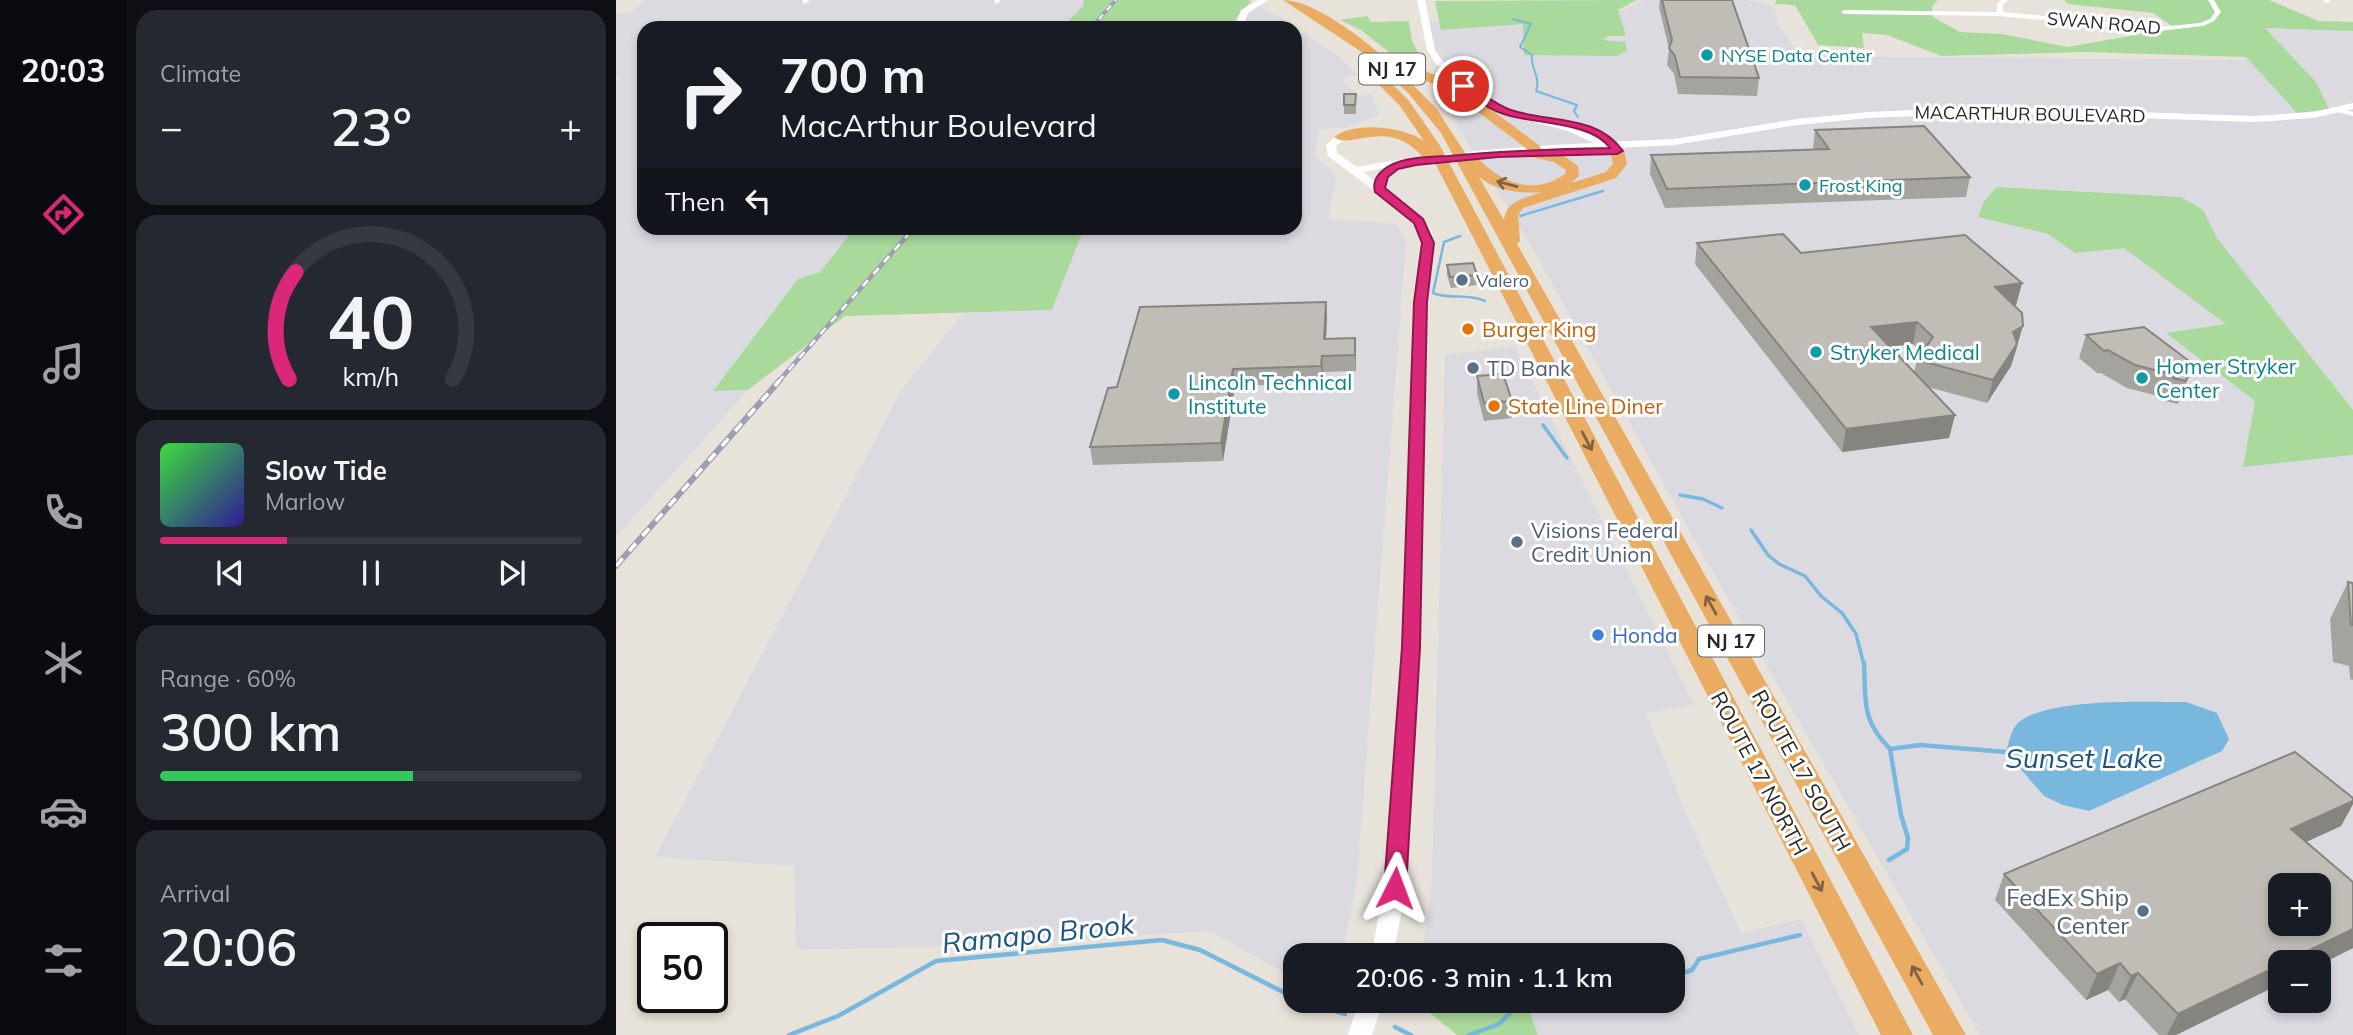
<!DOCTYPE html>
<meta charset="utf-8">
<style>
body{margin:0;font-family:Mulish,sans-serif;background:#242831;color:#f1f3f6;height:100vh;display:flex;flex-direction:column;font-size:26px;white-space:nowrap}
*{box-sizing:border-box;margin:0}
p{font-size:23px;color:#9ea1a6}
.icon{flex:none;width:38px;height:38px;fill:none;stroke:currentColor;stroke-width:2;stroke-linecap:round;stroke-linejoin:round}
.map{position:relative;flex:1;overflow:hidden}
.drawer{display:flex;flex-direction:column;gap:10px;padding:10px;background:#0d0f14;width:490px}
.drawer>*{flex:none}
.top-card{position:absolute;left:21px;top:21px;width:665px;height:214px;border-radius:21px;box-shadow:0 4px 10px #0003;background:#171b24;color:#f1f3f6;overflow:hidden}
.tools{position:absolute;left:1652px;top:873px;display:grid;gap:14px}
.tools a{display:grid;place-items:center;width:63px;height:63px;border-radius:14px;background:#171b24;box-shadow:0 4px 10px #0003;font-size:35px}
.speed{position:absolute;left:21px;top:922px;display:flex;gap:14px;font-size:35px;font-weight:700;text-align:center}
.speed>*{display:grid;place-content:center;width:91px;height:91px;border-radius:50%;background:#171b24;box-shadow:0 4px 10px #0003;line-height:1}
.speed .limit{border:4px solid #111;border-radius:10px;background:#fff;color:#111}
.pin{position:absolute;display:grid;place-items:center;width:60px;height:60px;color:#fff;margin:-30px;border:4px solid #fff;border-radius:50%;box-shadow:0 2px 7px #0007}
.me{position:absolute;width:77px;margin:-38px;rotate:3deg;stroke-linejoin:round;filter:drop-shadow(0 0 5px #0008)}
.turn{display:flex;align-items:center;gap:24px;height:147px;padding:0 28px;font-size:32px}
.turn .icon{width:91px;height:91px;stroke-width:2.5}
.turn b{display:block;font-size:49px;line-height:60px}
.then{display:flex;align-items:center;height:66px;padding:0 28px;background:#0003;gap:14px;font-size:26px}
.big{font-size:52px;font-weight:600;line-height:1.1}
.drawer .widget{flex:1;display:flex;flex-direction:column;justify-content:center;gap:10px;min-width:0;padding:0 24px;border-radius:21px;background:#242831}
.drawer .dial{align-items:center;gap:0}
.dial svg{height:182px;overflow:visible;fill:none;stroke:#363941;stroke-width:7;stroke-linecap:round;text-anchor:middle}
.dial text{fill:#f1f3f6;stroke:none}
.song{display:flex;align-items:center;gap:21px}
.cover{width:84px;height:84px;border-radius:10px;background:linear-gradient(135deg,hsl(120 70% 55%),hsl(250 70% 35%))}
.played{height:7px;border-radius:4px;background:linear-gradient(90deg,#db2777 30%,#363941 30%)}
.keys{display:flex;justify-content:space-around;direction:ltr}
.heat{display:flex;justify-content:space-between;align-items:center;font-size:38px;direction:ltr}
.charge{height:10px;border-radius:5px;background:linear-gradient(90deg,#34c759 60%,#363941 0)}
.trip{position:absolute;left:667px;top:943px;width:402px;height:70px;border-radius:21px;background:#171b24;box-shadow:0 4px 10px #0003;font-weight:600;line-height:70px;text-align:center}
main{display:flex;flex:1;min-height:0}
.tab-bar{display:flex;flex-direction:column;width:126px;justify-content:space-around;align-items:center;background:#090b0e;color:#9ea1a6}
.tab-bar .icon{width:49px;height:49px}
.tab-bar .on{color:#db2777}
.tab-bar b{font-size:32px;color:#f1f3f6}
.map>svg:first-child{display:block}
</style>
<main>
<nav class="tab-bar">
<b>20:03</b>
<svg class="icon on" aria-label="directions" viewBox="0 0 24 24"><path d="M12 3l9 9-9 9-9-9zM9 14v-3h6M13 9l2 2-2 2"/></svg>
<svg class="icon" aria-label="music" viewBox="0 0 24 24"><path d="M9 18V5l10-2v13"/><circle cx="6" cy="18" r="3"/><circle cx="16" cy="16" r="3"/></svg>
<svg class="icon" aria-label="phone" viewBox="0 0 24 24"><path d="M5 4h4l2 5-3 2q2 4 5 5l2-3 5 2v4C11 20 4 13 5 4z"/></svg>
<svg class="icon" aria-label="climate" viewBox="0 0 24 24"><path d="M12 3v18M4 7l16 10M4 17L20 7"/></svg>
<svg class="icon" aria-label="car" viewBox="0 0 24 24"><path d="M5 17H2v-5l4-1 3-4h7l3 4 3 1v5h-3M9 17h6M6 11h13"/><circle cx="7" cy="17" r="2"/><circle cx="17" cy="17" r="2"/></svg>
<svg class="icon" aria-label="filters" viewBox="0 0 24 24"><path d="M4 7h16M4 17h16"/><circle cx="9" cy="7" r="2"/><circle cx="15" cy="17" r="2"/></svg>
</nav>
<section class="drawer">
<div class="widget"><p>Climate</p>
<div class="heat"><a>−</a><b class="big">23°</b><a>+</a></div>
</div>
<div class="widget dial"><svg viewBox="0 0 100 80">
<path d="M14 69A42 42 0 1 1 86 69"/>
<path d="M14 69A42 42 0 0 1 17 22" stroke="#db2777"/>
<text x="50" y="56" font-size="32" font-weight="700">40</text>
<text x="50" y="72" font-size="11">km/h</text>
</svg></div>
<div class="widget">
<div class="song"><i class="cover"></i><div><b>Slow Tide</b><p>Marlow</p></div></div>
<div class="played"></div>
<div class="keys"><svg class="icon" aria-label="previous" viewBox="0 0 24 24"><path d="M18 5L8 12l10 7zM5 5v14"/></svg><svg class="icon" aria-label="pause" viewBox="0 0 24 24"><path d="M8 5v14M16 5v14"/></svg><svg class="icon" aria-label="next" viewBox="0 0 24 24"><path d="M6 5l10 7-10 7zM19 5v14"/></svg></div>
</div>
<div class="widget"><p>Range · 60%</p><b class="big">300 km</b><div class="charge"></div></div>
<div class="widget"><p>Arrival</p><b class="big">20:06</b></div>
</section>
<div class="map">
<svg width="1737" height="1035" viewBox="0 0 1737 1035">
<rect width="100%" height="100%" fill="#e8e3da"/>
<g fill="#dcdae1" fill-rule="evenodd">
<path d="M30 0H468V5L445 28H28V228H239L204 272 182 279 97 391 132 390 0 537V82L5 76H0V14L13 13Z"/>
<path d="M1027 0H1131L1157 6 1164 27 1184 56 1629 60 1639 26 1737 28V1035H1364L1087 555 914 244 817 86 822 62 809 23 1005 11ZM1664 886H1703V924H1664ZM1664 962H1703V1001H1664Z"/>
<path d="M635 1 673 23 722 56 741 75 726 79 741 95 755 94 763 115 729 128 704 129 698 155 720 176 712 220 780 223 790 241 741 881 726 955 679 956V979L594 931 341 946 180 950 178 866 39 857 285 391 347 313 436 310 468 228H679V28H616L619 19Z"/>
<path d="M899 346 1078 705 1030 713 1068 809 1125 933 1185 919 1243 1035H922L910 1001H1057V956H839L834 948 807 947 816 882 829 355Z"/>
</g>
<g fill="#aad99c">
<path d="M468 0H632L635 1 619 19 616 28H445L467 6Z"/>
<path d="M1021 0 1002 10 1010 36H992L987 40 1009 42 1011 50 1001 56 908 55 907 24 825 30 819 1Z"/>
<path d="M1161 0H1322L1316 6 1317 17 1344 32 1386 34 1452 47 1559 28 1537 13 1452 4 1448 0H1653L1703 21 1737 22V31L1649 28 1700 82 1713 109 1681 113 1630 57 1471 52 1325 56 1271 35 1246 33 1248 48 1202 45 1179 5 1158 4Z"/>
<path d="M751 16 755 22 793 21 796 41 804 56 774 53 745 30 724 20Z"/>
<path d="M1381 187 1565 197 1587 210 1601 238 1737 410V455L1627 467 1639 401 1550 333 1610 324 1508 248 1459 253 1432 234 1362 217 1368 201Z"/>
<path d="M239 228H302L331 231 468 228 436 310 229 316 132 390 97 391 182 279 204 272Z"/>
<path d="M799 1001H910L922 1035H841Z"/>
</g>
<path fill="#78b8df" d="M1570 702 1601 713 1613 739 1606 751 1473 811 1447 805 1428 796 1390 752C1394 740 1395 726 1407 719 1443 698 1527 702 1570 702Z"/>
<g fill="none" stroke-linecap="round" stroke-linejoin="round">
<path stroke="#78b8df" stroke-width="2" d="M897 19 915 24 904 47 916 55C914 69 925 75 920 91L961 105 958 111 962 117"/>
<g stroke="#78b8df" stroke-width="2.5">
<path d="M904 216 987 191"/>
<path d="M844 236 828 242 817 293C834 300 852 293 869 301"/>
</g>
<g stroke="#78b8df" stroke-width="3.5">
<path d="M927 425 951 458"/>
<path d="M1064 495 1087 499 1106 508"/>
<path d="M1135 530 1152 555 1163 564 1189 576 1205 596 1226 613 1240 634 1248 665"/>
</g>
<g stroke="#78b8df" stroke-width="4.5">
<path d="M1248 663C1250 703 1245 719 1274 749"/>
<path d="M1273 860 1291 849 1292 838 1285 815 1274 749 1304 745 1390 752"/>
<path d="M1057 976 1076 970 1083 959 1184 935"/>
<path d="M686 1001 729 1014"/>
<path d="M779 1027 795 1035"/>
<path d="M173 1035 222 1016 320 961 546 940 584 950 679 998"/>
<path d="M853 1035 883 1024 896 1011 913 1001"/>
</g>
<g fill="#fff" fill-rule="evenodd">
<path d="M187 0H194L189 4 186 2Z"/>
<path d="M379 0H385L381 4 378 2Z"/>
<path d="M1385 0H1392L1387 5V12L1544 27 1584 23 1594 19 1599 12 1592 0H1598L1605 12 1598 21 1587 26 1544 31 1384 16 1228 14 1225 12 1228 10 1381 12V5Z"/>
<path d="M1708 0H1714V2L1709 3Z"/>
<path d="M1722 108 1737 112V116L1722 112Z"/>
</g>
<g fill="#fff" fill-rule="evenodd">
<path d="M642 0H652L632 13 627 28H619L625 10Z"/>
<path d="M801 0H809L819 50 826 60 855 88 887 108 960 127 992 142 1058 139 1181 119 1252 112 1373 107 1638 116 1697 112 1737 103V109L1697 118 1638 122 1373 113 1252 118 1181 125 1058 145 919 152 774 167 747 172 800 212 816 232 818 243 810 302 804 647 790 888 777 956H755L768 888 786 647 798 302 806 243 804 232 792 216 712 156 710 145 721 135H729V139L720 146 721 153 741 167C818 152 899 147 978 143L952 131 881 112 849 92 820 64 811 50Z"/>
<path d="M743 1001H767L756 1035H732Z"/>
</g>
<g fill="#eaac62" fill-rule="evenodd">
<path d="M667 0C698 0 747 39 770 59L779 58 842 85 924 146 925 151 948 156 962 166 963 176 955 183 990 172 997 164 994 151 996 148 1001 147 1008 151 1011 164 1000 178 907 208 902 215 904 241 901 244 1350 1035H1317L825 133 793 94 756 59ZM780 68 834 91 915 152 916 157 938 162 950 170 949 174C917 197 883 182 860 156H851L820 108ZM863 177C880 191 905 194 926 192 910 198 890 200 888 220Z"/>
<path d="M743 59H751L793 101 823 144 1297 1035H1265L818 161H810C774 114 736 151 718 137 738 121 788 126 808 141L784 106 743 65Z"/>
</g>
<g stroke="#9d9eaf" stroke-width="3.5">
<path id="rail-far2" d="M475 28 500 0"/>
</g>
<g stroke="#9d9eaf" stroke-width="4.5">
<path id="rail-far1" d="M162 382 298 228"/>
</g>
<g stroke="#9d9eaf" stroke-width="6">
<path id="rail" d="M0 566 164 380"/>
</g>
<use href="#rail-far2" stroke="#fff" stroke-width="2" stroke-dasharray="6" stroke-linecap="butt"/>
<use href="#rail-far1" stroke="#fff" stroke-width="2.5" stroke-dasharray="8" stroke-linecap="butt"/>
<use href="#rail" stroke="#fff" stroke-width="3.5" stroke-dasharray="10" stroke-linecap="butt"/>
</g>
<g fill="#a5a39d" fill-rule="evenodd">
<path d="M1044 0H1116L1143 78 1141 96 1062 94 1058 74 1051 65 1053 49 1043 7Z"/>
<path d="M740 94V114H728V105Z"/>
<path d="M1199 130 1354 177 1350 197 1049 208 1034 174 1035 155 1197 149Z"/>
<path d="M1081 243 1185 253 1406 283 1400 305H1397L1401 348 1395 366 1371 403 1312 387 1339 415 1333 438 1226 452 1079 264ZM1297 344 1306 353 1301 360 1298 373 1274 347Z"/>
<path d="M831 265 861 275V285L835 288 831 275Z"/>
<path d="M710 302 711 319 710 339 740 354V371L707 372V383L619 386 607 461 477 465 474 447 501 387Z"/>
<path d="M1470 335 1577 364 1562 404 1549 401 1550 398 1511 388 1485 373H1481L1463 358Z"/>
<path d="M861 376 896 401V418L868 421 861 393Z"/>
<path d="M1732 582 1737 583V680L1734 679 1733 666 1717 662 1714 619Z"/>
<path d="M1737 798V804L1725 826 1690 842 1737 948 1703 965V962H1664V984L1560 1035H1543L1509 999 1503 1002 1492 990 1470 1000 1379 900 1388 874Z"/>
</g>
<g fill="#86847f">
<path d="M1406 283 1400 305 1374 308 1379 287Z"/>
<path d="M710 302 711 319 709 355 708 339Z"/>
<path d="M1301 322 1297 344 1251 349 1255 327Z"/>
<path d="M1407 326 1395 366 1371 403 1377 380 1397 332Z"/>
<path d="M739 338 740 354V371L739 355Z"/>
<path d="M706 356 707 372V383L705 366Z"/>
<path d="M617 369 619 386 607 461 605 443Z"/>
<path d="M1339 415 1333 438 1226 452 1230 429Z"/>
<path d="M1737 801V804L1725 826 1661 855 1675 829Z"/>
<path d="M1737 929V948L1703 965V962H1669Z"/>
<path d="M1504 963 1492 990 1470 1000 1481 974Z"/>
<path d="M1664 965V984L1560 1035H1551L1562 1014Z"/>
<path d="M1522 973 1509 999 1503 1002 1515 976Z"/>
</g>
<g fill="#c0bdb6" stroke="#86847f" stroke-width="2" fill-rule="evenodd">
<path d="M1046 0H1116L1143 78 1064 77 1059 56 1053 48 1056 40Z"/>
<path d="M728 94H740L739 105H728Z"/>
<path d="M1308 126 1354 177 1051 189 1035 155 1213 149 1199 130Z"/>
<path d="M1167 234 1185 253 1349 235 1406 283 1379 287 1406 313 1407 326 1397 332 1401 344 1377 380 1301 360 1317 337 1301 322 1255 327 1339 415 1230 429 1081 243Z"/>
<path d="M857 263 861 275 834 277 831 265Z"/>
<path d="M710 302 708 339 739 338V355L706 356 705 366 617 369 605 443 474 447 492 388 501 387 524 307Z"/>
<path d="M1528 327 1577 364 1570 381 1557 378 1558 375 1519 365 1492 350 1488 351 1470 335Z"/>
<path d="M887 374 896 401 868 403 861 376Z"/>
<path d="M1732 582 1737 583V625H1735Z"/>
<path d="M1679 752 1737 798V801L1675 829 1737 882V929L1669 962H1664V965L1562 1014 1522 973 1515 976 1504 963 1481 974 1388 874ZM1664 886H1703V924H1664Z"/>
</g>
<defs><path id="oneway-shaft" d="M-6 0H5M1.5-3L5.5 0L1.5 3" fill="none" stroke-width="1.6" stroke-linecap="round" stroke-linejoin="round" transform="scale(1.75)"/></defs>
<g stroke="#7f6342">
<use href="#oneway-shaft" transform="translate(891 184) rotate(-165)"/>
<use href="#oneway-shaft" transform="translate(971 441) rotate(62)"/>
<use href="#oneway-shaft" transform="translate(1095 605) rotate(-119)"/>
<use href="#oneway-shaft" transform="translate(1201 882) rotate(62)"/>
<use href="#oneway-shaft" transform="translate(1301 975) rotate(-119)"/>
</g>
<path fill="#db2777" stroke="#8e194d" stroke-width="2" d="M847 83C864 90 877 104 895 110 934 123 980 114 1007 151L1001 154 882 157 800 165 782 169 772 177 769 188 807 219 818 243 811 302 804 647 790 888 787 895 779 897 771 895 768 888 786 647 798 302 806 243 798 223 759 192C756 181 763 172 773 166 789 157 813 157 832 156 886 151 940 149 994 148 976 122 920 124 891 115 873 110 858 98 844 88L842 86Z"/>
<g fill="#0f9aa8" stroke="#fff" stroke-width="2.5">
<circle cx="1091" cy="55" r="7"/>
<circle cx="1189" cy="185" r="7"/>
<circle cx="1200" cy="352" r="7"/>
<circle cx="1526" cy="378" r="7"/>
<circle cx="558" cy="394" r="7"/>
</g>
<g fill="#5c6f8a" stroke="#fff" stroke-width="2.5">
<circle cx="846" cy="280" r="7"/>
<circle cx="857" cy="368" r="7"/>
<circle cx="901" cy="542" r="7"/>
<circle cx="1527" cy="911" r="7"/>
</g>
<g fill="#e8710a" stroke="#fff" stroke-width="2.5">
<circle cx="852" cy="329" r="7"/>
<circle cx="878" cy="406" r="7"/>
</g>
<circle fill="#3f7fe0" stroke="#fff" stroke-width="2.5" cx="982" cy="635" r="7"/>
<g text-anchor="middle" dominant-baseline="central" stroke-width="6" stroke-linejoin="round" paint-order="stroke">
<g font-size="18" fill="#272727" stroke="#fff">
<text transform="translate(1488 23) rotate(5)">SWAN ROAD</text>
<text transform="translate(1414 114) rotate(1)">MACARTHUR BOULEVARD</text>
</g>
<g font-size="18" fill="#0d838f" stroke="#fff" text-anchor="start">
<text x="1105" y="55">NYSE Data Center</text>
<text x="1203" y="185">Frost King</text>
</g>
<g font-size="18" fill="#4e5e75" stroke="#fff" text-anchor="start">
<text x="860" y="280">Valero</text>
</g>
<g fill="#fff" stroke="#686868" stroke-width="2">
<rect x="743" y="53.5" width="66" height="31" rx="5"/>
<rect x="1082" y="625.5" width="66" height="31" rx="5"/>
</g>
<g font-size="19" font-weight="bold" fill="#272727">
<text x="776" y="69">NJ 17</text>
<text x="1115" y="641">NJ 17</text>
</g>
<g font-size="21" fill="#c56008" stroke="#fff" text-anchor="start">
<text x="866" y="329">Burger King</text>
<text x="892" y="406">State Line Diner</text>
</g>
<g font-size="21" fill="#0d838f" stroke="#fff" text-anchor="start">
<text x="1214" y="352">Stryker Medical</text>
<text x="1540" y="366">Homer Stryker<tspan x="1540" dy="24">Center</tspan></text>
<text x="572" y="382">Lincoln Technical<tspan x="572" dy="24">Institute</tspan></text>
</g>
<g font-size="21" fill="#4e5e75" stroke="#fff" text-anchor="start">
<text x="871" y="368">TD Bank</text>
<text x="915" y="530">Visions Federal<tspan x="915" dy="24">Credit Union</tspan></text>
</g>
<g font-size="21" fill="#366cbe" stroke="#fff" text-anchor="start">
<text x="996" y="635">Honda</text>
</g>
<g font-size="21" fill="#272727" stroke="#fff">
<text transform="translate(1186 770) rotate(61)">ROUTE 17 SOUTH</text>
<text transform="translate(1144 773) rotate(62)">ROUTE 17 NORTH</text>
</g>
<g font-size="24" fill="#4e5e75" stroke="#fff" text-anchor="end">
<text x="1513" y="897">FedEx Ship<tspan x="1513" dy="28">Center</tspan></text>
</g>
<g font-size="28" font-style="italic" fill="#1c5585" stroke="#fff">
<text x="1468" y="757">Sunset Lake</text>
<text transform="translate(422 933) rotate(-6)">Ramapo Brook</text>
</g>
</g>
</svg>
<div class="tools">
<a>+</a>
<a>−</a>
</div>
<div class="speed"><div class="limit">50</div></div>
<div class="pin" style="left:847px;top:86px;background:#d93025"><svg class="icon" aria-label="arrive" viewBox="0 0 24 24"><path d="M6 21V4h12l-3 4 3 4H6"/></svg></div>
<svg class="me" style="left:779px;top:888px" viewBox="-20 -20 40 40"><path d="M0-17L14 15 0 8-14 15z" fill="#db2777" stroke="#fff" stroke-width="4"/></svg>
<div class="trip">20:06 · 3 min · 1.1 km</div>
<div class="top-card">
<div class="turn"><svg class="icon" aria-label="right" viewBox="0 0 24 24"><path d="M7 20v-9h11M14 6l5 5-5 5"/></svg><div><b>700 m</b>MacArthur Boulevard</div></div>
<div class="then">Then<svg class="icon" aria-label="left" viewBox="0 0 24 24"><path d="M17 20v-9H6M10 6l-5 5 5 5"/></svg></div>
</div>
</div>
</main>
